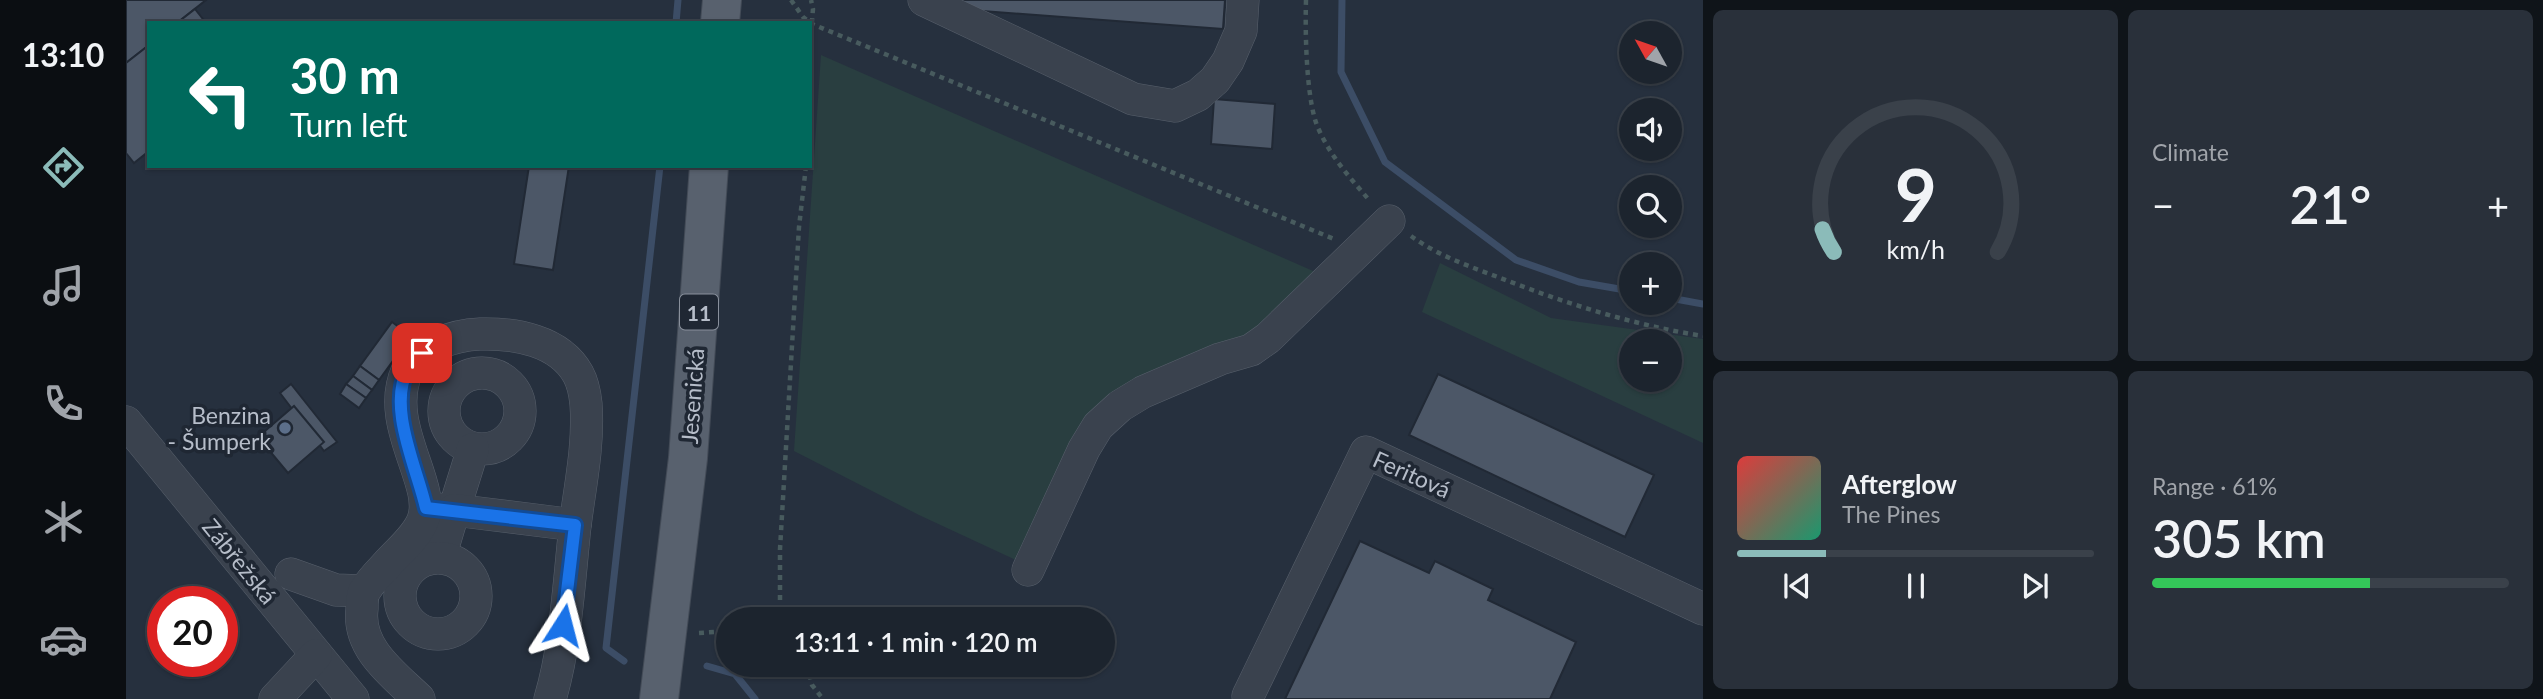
<!DOCTYPE html>
<meta charset="utf-8">
<style>
body{margin:0;font-family:Lato,sans-serif;background:#29303a;color:#f1f3f6;height:100vh;display:flex;flex-direction:column;font-size:26px;white-space:nowrap}
*{box-sizing:border-box;margin:0}
p{font-size:23px;color:#a0a4aa}
.icon{flex:none;width:38px;height:38px;fill:none;stroke:currentColor;stroke-width:2;stroke-linecap:round;stroke-linejoin:round}
.map{position:relative;flex:1;overflow:hidden}
.panel{display:flex;flex-direction:column;gap:10px;padding:10px;background:#0f1419;width:840px}
.panel>*{flex:none}
.banner{position:absolute;left:21px;top:21px;width:665px;height:147px;border-radius:0px;box-shadow:0 2px 5px #0004,0 0 0 2px #3a414a;background:#00695c;color:#fff;overflow:hidden}
.needle{width:46px;rotate:310deg}
.fabs{position:absolute;left:1493px;top:21px;display:grid;gap:14px}
.fabs a{display:grid;place-items:center;width:63px;height:63px;border-radius:50%;background:#1c242e;box-shadow:0 2px 5px #0004,0 0 0 2px #3a414a;font-size:35px}
.speed{position:absolute;left:21px;top:586px;display:flex;gap:14px;font-size:35px;font-weight:700;text-align:center}
.speed>*{display:grid;place-content:center;width:91px;height:91px;border-radius:50%;background:#1c242e;box-shadow:0 2px 5px #0004,0 0 0 2px #3a414a;line-height:1}
.speed .limit{border:10px solid #d22;background:#fff;color:#111}
.pin{position:absolute;display:grid;place-items:center;width:60px;height:60px;color:#fff;margin:-30px;border-radius:14px;box-shadow:0 4px 10px #0006}
.me{position:absolute;width:77px;margin:-38px;rotate:9deg;stroke-linejoin:round;filter:drop-shadow(0 0 5px #0008)}
.turn{display:flex;align-items:center;gap:24px;height:147px;padding:0 28px;font-size:32px}
.turn .icon{width:91px;height:91px;stroke-width:2.5}
.turn b{display:block;font-size:49px;line-height:60px}
.big{font-size:52px;font-weight:600;line-height:1.1}
.panel .widget{flex:1;display:flex;flex-direction:column;justify-content:center;gap:10px;min-width:0;padding:0 24px;border-radius:10px;background:#29303a}
.panel .dial{align-items:center;gap:0}
.dial svg{height:182px;overflow:visible;fill:none;stroke:#3a414a;stroke-width:7;stroke-linecap:round;text-anchor:middle}
.dial text{fill:#f1f3f6;stroke:none}
.song{display:flex;align-items:center;gap:21px}
.cover{width:84px;height:84px;border-radius:10px;background:linear-gradient(135deg,hsl(0 70% 55%),hsl(160 70% 35%))}
.played{height:7px;border-radius:4px;background:linear-gradient(90deg,#8bbbb9 25%,#3a414a 25%)}
.keys{display:flex;justify-content:space-around;direction:ltr}
.heat{display:flex;justify-content:space-between;align-items:center;font-size:38px;direction:ltr}
.charge{height:10px;border-radius:5px;background:linear-gradient(90deg,#34c759 61%,#3a414a 0)}
.panel .tiles{flex:1;display:grid;gap:10px;grid-template-columns:repeat(2,1fr)}
.trip{position:absolute;left:590px;top:607px;width:399px;height:70px;border-radius:35px;background:#1c242e;box-shadow:0 2px 5px #0004,0 0 0 2px #3a414a;font-weight:600;line-height:70px;text-align:center}
main{display:flex;flex:1;min-height:0}
.tabs{display:flex;flex-direction:column;width:126px;justify-content:space-around;align-items:center;background:#0b0e12;color:#a0a4aa}
.tabs .icon{width:49px;height:49px}
.tabs .selected{color:#8bbbb9}
.tabs b{font-size:32px;color:#f1f3f6}
.map>svg:first-child{display:block}
</style>
<main>
<nav class="tabs">
<b>13:10</b>
<svg class="icon selected" aria-label="directions" viewBox="0 0 24 24"><path d="M12 3l9 9-9 9-9-9zM9 14v-3h6M13 9l2 2-2 2"/></svg>
<svg class="icon" aria-label="music" viewBox="0 0 24 24"><path d="M9 18V5l10-2v13"/><circle cx="6" cy="18" r="3"/><circle cx="16" cy="16" r="3"/></svg>
<svg class="icon" aria-label="phone" viewBox="0 0 24 24"><path d="M5 4h4l2 5-3 2q2 4 5 5l2-3 5 2v4C11 20 4 13 5 4z"/></svg>
<svg class="icon" aria-label="climate" viewBox="0 0 24 24"><path d="M12 3v18M4 7l16 10M4 17L20 7"/></svg>
<svg class="icon" aria-label="car" viewBox="0 0 24 24"><path d="M5 17H2v-5l4-1 3-4h7l3 4 3 1v5h-3M9 17h6M6 11h13"/><circle cx="7" cy="17" r="2"/><circle cx="17" cy="17" r="2"/></svg>
</nav>
<div class="map">
<svg width="1577" height="699" viewBox="0 0 1577 699">
<rect width="100%" height="100%" fill="#26303e"/>
<g fill="#293e40" fill-rule="evenodd">
<path d="M695 55 1194 274 1136 328 1112 342 1055 360 983 394 960 423 892 561 793 515 668 451Z"/>
<path d="M1314 263 1425 318 1577 339V443L1296 312ZM1505 341H1544V380H1505Z"/>
</g>
<g fill="none" stroke-linecap="round" stroke-linejoin="round">
<g stroke="#3c4d66" stroke-width="7">
<path d="M1216 0 1215 72 1259 162 1390 260 1453 282 1505 291"/>
<path d="M550 23 552 0"/>
<path d="M1544 298 1577 304"/>
<path d="M498 661 480 648 534 166"/>
<path d="M581 666 609 674 629 699"/>
</g>
</g>
<g fill="#4c5767" stroke="#212935" stroke-width="2">
<path d="M0 0H80L51 23H23V45L0 63Z"/>
<path d="M830 0H1099L1097 29 830 9Z"/>
<path d="M69 9 80 23H51Z"/>
<path d="M23 45V151L8 163 0 153V63Z"/>
<path d="M1088 99 1149 104 1146 149 1085 144Z"/>
<path d="M403 166H443L427 270 388 264Z"/>
<path d="M266 322 285 336 253 380 234 366Z"/>
<path d="M234 366 253 380 246 390 227 376Z"/>
<path d="M1312 374 1528 475 1499 537 1283 435Z"/>
<path d="M227 376 246 390 240 398 220 384Z"/>
<path d="M165 384 211 442 198 451 154 393Z"/>
<path d="M220 384 240 398 233 408 214 394Z"/>
<path d="M168 406 198 442 162 473 132 437Z"/>
<path d="M1234 541 1303 573 1309 561 1367 589 1362 600 1450 642 1424 699H1159Z"/>
</g>
<g fill="none" stroke-linecap="round" stroke-linejoin="round">
<g stroke="#58606c" stroke-width="33">
<g id="minor">
<path d="M798 0 1007 99 1049 106 1072 95 1089 80 1102 61 1115 31 1117 0"/>
<circle cx="356" cy="411" r="38"/>
<path d="M0 422 227 699"/>
<path d="M308 509 328 510 347 449"/>
<path d="M314 557 328 510 449 525"/>
<circle cx="312" cy="596" r="38"/>
<path d="M902 570 958 449 972 426 994 406 1017 392 1094 359 1125 350 1142 338 1263 221"/>
<path d="M165 574 210 590 238 591"/>
<path d="M1122 696 1240 452 1577 609"/>
<path d="M149 699 190 655"/>
<path d="M293 699C267 674 231 648 236 609 236 603 236 594 240 589 246 579 256 570 264 561 275 549 291 536 297 520 311 484 257 425 281 371 292 346 329 335 354 334 388 333 433 340 452 374 457 383 459 394 460 404 463 445 454 486 449 526 443 581 440 646 424 699"/>
</g>
</g>
<g stroke="#434b57" stroke-width="40">
<g id="major">
<path d="M594 23 596 0"/>
<path d="M533 699 562 458 583 166"/>
</g>
</g>
<g stroke="#485b5e" stroke-width="4.5" stroke-dasharray="5 5" stroke-linecap="butt">
<path d="M665 0 677 17 686 24 1208 239"/>
<path d="M1180 0C1179 31 1180 104 1193 130 1205 157 1225 179 1244 201"/>
<path d="M684 43 687 9 685 0"/>
<path d="M684 75V132"/>
<path d="M1285 236C1311 255 1342 266 1372 277 1438 303 1507 325 1577 336"/>
<path d="M654 620V549L673 227 680 166"/>
<path d="M573 633 602 631"/>
<path d="M681 665 686 685 697 699"/>
</g>
<use href="#minor" stroke="#3a424e" stroke-width="32"/>
<use href="#major" stroke="#58616e" stroke-width="38"/>
</g>
<g fill="none" stroke-linecap="round" stroke-linejoin="round">
<g stroke="#114b97" stroke-width="18">
<path id="route" d="M296 353C292 358 285 363 282 369 261 407 291 468 300 508L449 525 437 625"/>
</g>
<use href="#route" stroke="#1a73e8" stroke-width="12"/>
</g>
<circle fill="#5c6f8a" stroke="#1f2733" stroke-width="2.5" cx="159" cy="428" r="7"/>
<g text-anchor="middle" dominant-baseline="central" stroke-width="7" stroke-linejoin="round" paint-order="stroke">
<rect fill="#1f2733" stroke="#89909c" stroke-width="2" x="554" y="294.5" width="38" height="35" rx="5"/>
<g font-size="21" font-weight="bold" fill="#b6bdc9">
<text x="573" y="312">11</text>
</g>
<g font-size="23" fill="#b6bdc9" stroke="#1f2733">
<text transform="translate(566 396) rotate(-86)">Jesenická</text>
<text transform="translate(1286 474) rotate(24)">Feritová</text>
<text transform="translate(114 561) rotate(51)">Zábřežská</text>
</g>
<g font-size="23" fill="#b6bdc9" stroke="#1f2733" text-anchor="end">
<text x="145" y="415">Benzina<tspan x="145" dy="26">- Šumperk</tspan></text>
</g>
</g>
</svg>
<div class="fabs">
<a><svg class="needle" viewBox="-14 -14 28 28"><path d="M0-13l5 13h-10z" fill="#e53935"/><path d="M0 13l5-13h-10z" fill="#a0a4aa"/></svg></a>
<a><svg class="icon" aria-label="sound" viewBox="0 0 24 24"><path d="M4 9h4l5-4v14l-5-4H4zM17 9q2 3 0 6"/></svg></a>
<a><svg class="icon" aria-label="search" viewBox="0 0 24 24"><circle cx="10" cy="10" r="6"/><path d="M15 15l6 6"/></svg></a>
<a>+</a>
<a>−</a>
</div>
<div class="speed"><div class="limit">20</div></div>
<div class="pin" style="left:296px;top:353px;background:#d93025"><svg class="icon" aria-label="arrive" viewBox="0 0 24 24"><path d="M6 21V4h12l-3 4 3 4H6"/></svg></div>
<svg class="me" style="left:437px;top:625px" viewBox="-20 -20 40 40"><path d="M0-17L14 15 0 8-14 15z" fill="#1a73e8" stroke="#fff" stroke-width="4"/></svg>
<div class="trip">13:11 · 1 min · 120 m</div>
<div class="banner">
<div class="turn"><svg class="icon" aria-label="left" viewBox="0 0 24 24"><path d="M17 20v-9H6M10 6l-5 5 5 5"/></svg><div><b>30 m</b>Turn left</div></div>
</div>
</div>
<section class="panel">
<div class="tiles">
<div class="widget dial"><svg viewBox="0 0 100 80">
<path d="M14 69A42 42 0 1 1 86 69"/>
<path d="M14 69A42 42 0 0 1 9 59" stroke="#8bbbb9"/>
<text x="50" y="56" font-size="32" font-weight="700">9</text>
<text x="50" y="72" font-size="11">km/h</text>
</svg></div>
<div class="widget"><p>Climate</p>
<div class="heat"><a>−</a><b class="big">21°</b><a>+</a></div>
</div>
<div class="widget">
<div class="song"><i class="cover"></i><div><b>Afterglow</b><p>The Pines</p></div></div>
<div class="played"></div>
<div class="keys"><svg class="icon" aria-label="previous" viewBox="0 0 24 24"><path d="M18 5L8 12l10 7zM5 5v14"/></svg><svg class="icon" aria-label="pause" viewBox="0 0 24 24"><path d="M8 5v14M16 5v14"/></svg><svg class="icon" aria-label="next" viewBox="0 0 24 24"><path d="M6 5l10 7-10 7zM19 5v14"/></svg></div>
</div>
<div class="widget"><p>Range · 61%</p><b class="big">305 km</b><div class="charge"></div></div>
</div>
</section>
</main>
